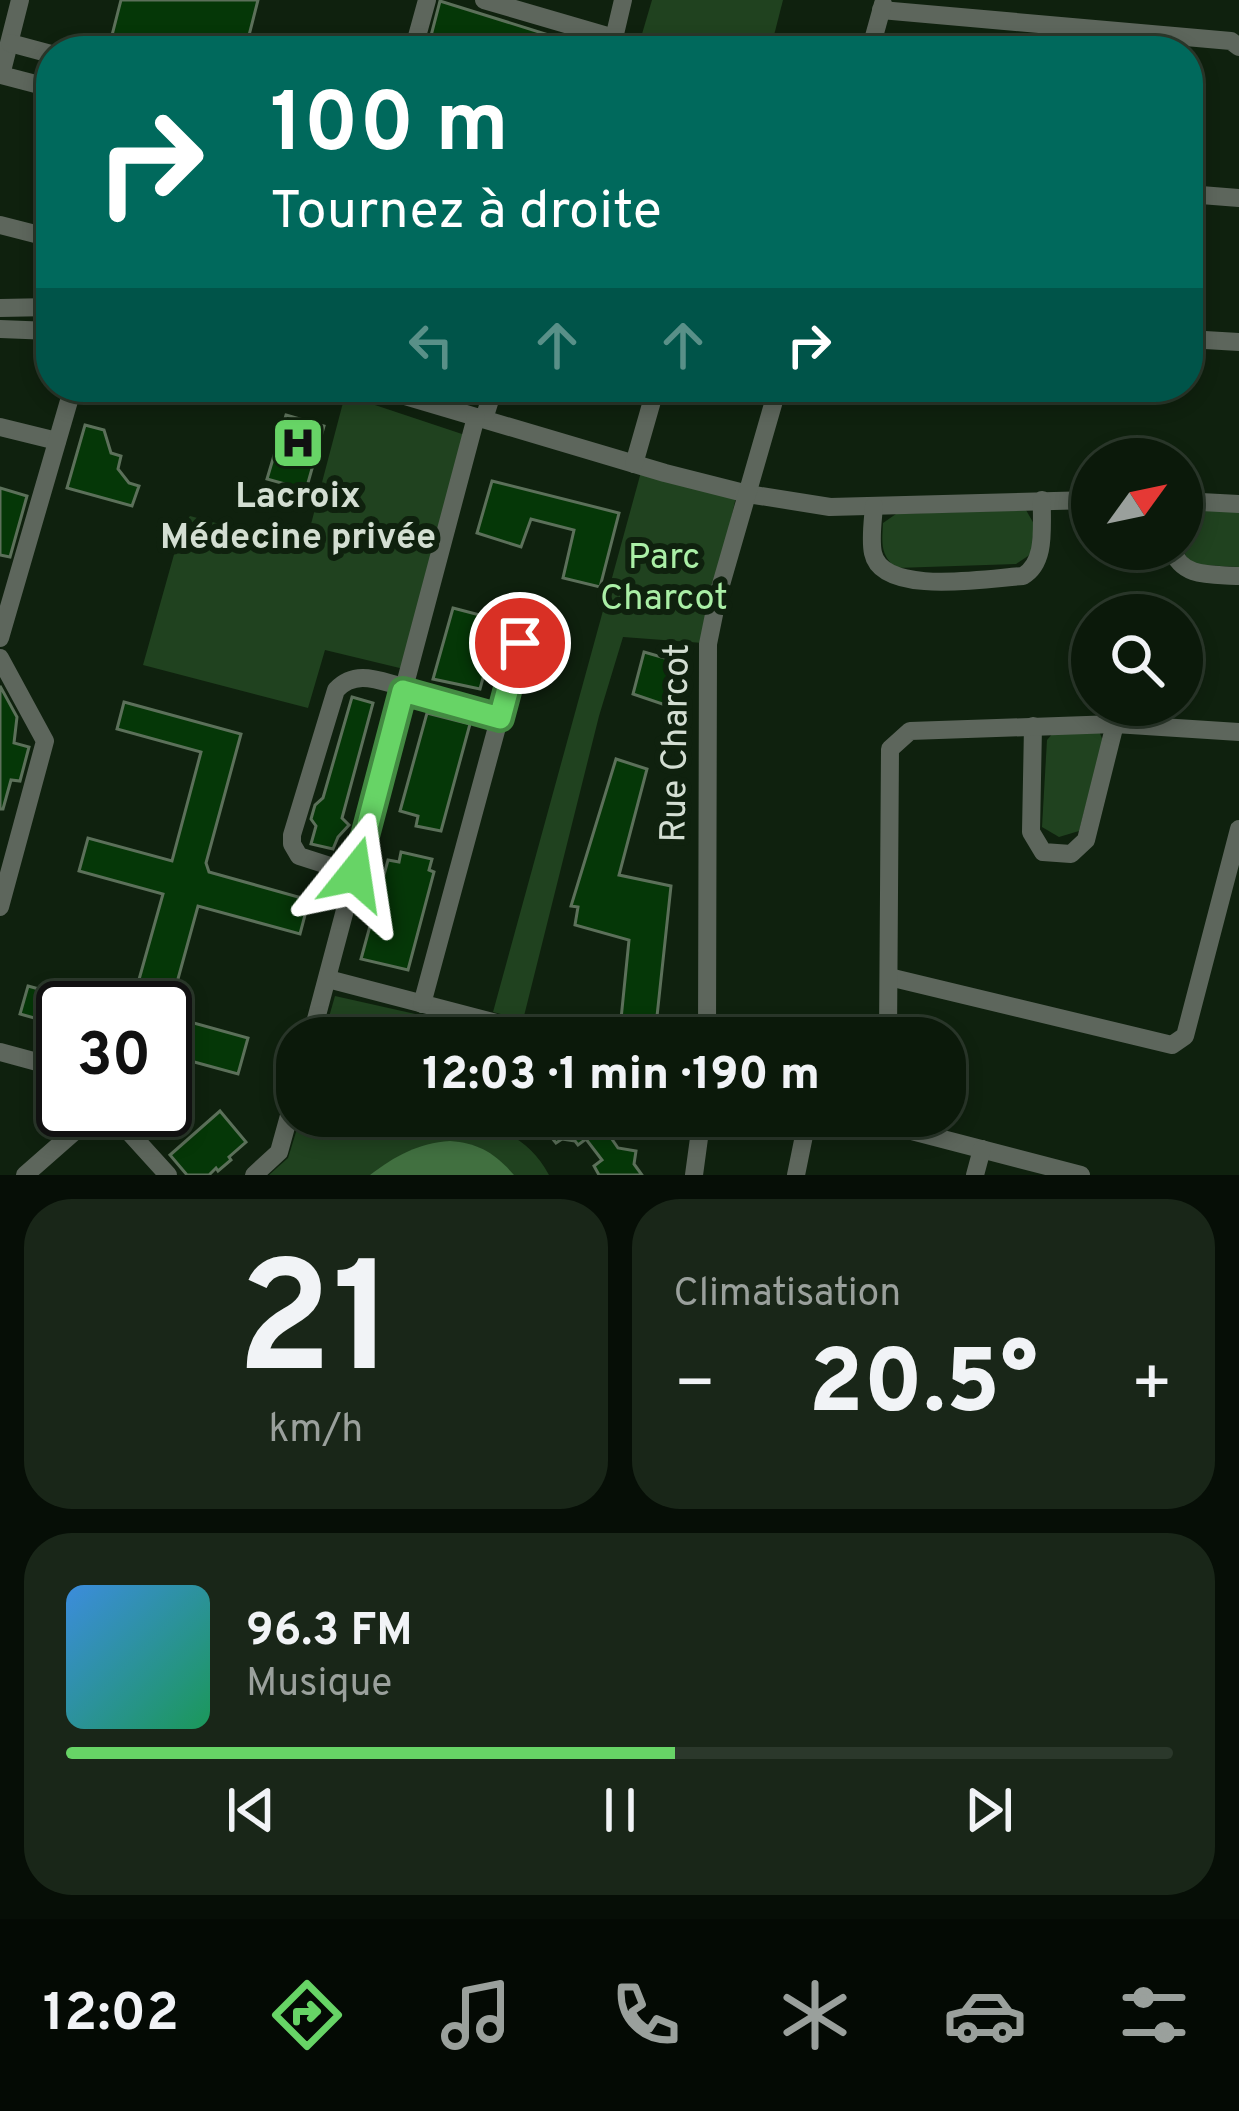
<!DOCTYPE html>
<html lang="fr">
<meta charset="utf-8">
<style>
body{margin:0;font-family:Overpass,sans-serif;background:#192618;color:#f1f3f6;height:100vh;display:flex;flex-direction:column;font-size:45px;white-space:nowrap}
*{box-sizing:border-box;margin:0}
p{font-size:39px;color:#9aa09c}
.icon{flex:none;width:66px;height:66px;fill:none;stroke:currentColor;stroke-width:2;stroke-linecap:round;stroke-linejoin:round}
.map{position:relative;height:1175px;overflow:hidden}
.details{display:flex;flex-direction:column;gap:24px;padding:24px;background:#060e06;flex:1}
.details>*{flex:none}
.guide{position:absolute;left:36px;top:36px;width:1167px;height:366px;border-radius:48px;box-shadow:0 6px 18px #0003,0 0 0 3px #2b382b;background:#00695c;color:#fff;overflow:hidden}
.needle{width:78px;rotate:57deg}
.tools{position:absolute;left:1071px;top:438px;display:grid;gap:24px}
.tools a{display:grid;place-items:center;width:132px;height:132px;border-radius:50%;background:#0b190a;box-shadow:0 6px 18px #0003,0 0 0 3px #2b382b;font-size:60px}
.speed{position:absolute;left:36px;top:981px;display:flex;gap:24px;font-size:60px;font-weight:700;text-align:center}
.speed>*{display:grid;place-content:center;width:156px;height:156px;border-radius:50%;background:#0b190a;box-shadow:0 6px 18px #0003,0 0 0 3px #2b382b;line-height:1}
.speed .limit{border:6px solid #111;border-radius:18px;background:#fff;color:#111}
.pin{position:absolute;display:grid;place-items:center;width:102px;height:102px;color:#fff;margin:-51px;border:6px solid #fff;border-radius:50%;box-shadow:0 3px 12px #0007}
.me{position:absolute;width:132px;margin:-66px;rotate:15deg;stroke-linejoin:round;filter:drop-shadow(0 0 9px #0008)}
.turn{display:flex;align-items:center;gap:42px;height:252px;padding:0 36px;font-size:54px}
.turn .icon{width:156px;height:156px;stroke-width:2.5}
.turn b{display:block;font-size:84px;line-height:102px}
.lanes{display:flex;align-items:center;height:114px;padding:0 36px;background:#0003;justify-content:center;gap:60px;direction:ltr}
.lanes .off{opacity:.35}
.big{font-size:90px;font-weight:800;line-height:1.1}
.details .widget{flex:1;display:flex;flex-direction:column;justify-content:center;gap:18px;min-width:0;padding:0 42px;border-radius:48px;background:#192618}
.details .dial{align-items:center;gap:0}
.dial b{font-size:156px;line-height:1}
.song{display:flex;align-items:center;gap:36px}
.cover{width:144px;height:144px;border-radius:18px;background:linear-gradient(135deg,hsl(210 70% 55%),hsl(150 70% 35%))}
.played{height:12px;border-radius:6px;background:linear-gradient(90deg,#67d466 55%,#2b382b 55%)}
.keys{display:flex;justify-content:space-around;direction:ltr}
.heat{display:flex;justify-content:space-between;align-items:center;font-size:66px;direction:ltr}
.details .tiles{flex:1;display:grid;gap:24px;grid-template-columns:1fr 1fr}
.widget:last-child{grid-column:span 2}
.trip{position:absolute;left:276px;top:1017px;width:690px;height:120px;border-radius:48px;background:#0b190a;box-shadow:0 6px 18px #0003,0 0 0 3px #2b382b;font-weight:800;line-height:120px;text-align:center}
.dock{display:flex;height:192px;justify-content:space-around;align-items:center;background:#040a04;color:#9aa09c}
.dock .icon{width:84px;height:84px}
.dock .on{color:#67d466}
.dock b{font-size:54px;color:#f1f3f6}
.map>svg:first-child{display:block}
</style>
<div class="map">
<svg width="1239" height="1175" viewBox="0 0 1239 1175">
<rect width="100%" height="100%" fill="#0f210e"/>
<g fill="#20421f">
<path d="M652 0H783L770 51H637Z"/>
<path d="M345 395 471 437 408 670 325 650 308 708 143 665 182 526 190 516 305 547Z"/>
<path d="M641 472 736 497 703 643 623 637 599 716 523 1020 493 1012Z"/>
<path d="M1026 510 1034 524 1031 554 1016 564 896 568C880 555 882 543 883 523L896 514Z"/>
<path d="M1193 510 1239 512V567C1186 563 1182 572 1182 517Z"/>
<path d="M1099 731 1103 741 1079 831 1059 837 1042 827 1047 740 1054 732Z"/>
<path d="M335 996 509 1035 508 1038H323Z"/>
<path d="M301 1116H488L487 1123C515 1136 534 1147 549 1175H269L288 1158Z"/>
</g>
<path fill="#417040" d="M450 1141C478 1143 495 1153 514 1175H370C395 1156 418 1143 450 1141Z"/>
<g fill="#053707" stroke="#5c705a" stroke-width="3">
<path d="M121 0H258L245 51H108Z"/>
<path d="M440 1 571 42 569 51H427Z"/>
<path d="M286 415 324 426 306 490 267 479Z"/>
<path d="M85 425 104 430 111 453 121 456 118 469 129 483 139 486 132 506 67 488Z"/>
<path d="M492 481 619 513 600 587 563 578 574 530 531 519 521 547 477 533Z"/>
<path d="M0 488 27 496 10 557 0 555Z"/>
<path d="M453 608 499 620 480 689 433 679Z"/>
<path d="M644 652 672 660 669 673 675 675 674 708 633 694Z"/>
<path d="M0 686 17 717 14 743 29 747 20 781 11 780 3 809H0Z"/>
<path d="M352 697 373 703 342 818 349 825 338 837 333 849 311 844 316 826 311 819 315 805 323 798Z"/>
<path d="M124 702 241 734 206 863 209 872 309 900 300 934 198 906 170 1008H131L163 894 79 871 88 838 172 861 201 752 117 729Z"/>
<path d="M427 713 470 724 441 831 416 826 418 816 400 811Z"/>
<path d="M616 759 647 769 619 875 671 886 655 1035 620 1029 629 940 575 925 578 907 571 906Z"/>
<path d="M401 852 432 859 429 870 434 872 408 970 361 959 388 860 399 862Z"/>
<path d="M28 986 97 1005V1008H63V1026L20 1014Z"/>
<path d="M165 1015 248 1038 238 1074 165 1054Z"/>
<path d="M220 1111 246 1142 229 1157 231 1160 218 1171 216 1168 209 1175H187L170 1155Z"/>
<path d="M548 1116H604L603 1126 618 1148 636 1151 634 1164 642 1175H599L594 1166 602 1160 586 1139 578 1145 575 1141 562 1139 556 1143 543 1127 547 1123Z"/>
</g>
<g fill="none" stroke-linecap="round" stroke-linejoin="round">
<g stroke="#5d665c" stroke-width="18">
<path d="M20 0 1 75 51 88"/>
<path d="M484 0 614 38"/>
<path d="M881 10 1231 41 1239 47"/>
<path d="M10 43 51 54"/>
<path d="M413 51 427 0"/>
<path d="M611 51 623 0"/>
<path d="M870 51 883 4"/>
<path d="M1188 194 1239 198"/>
<path d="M0 225 51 238"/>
<path d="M0 308 51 307"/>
<path d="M0 329 51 331"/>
<path d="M1188 339 1239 342"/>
<path d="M375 387 665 473 748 494 830 507 1092 500"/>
<path d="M484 419 494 387"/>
<path d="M0 427 57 441"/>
<path d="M634 464 656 387"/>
<path d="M1182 501 1239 504"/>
<path d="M874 506C873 520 870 539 873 553 882 597 990 578 1023 576 1047 562 1041 526 1042 500"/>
<path d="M1172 549C1182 579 1212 574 1239 576"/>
<path d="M0 638 73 387"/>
<path d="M0 658 45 741 0 907"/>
<path d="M403 691 500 718"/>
<path d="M1033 726 1031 832 1043 852 1071 854 1086 840 1115 724"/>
<path d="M355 874 299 856 292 844V835L336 690C356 669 379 681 404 687"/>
<path d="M889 977 1172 1045 1185 1036 1239 829"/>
<path d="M328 979 554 1038"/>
<path d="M422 1004 520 642"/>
<path d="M311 1038 476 417"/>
<path d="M707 1038 708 644 718 595 778 387"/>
<path d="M888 1038 890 749 910 731 1115 724 1239 732"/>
<path d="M0 1052 63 1069"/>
<path d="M109 1110 168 1175"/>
<path d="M854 1116 1081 1175"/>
<path d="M25 1175 99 1110"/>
<path d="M254 1175 279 1152 297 1087"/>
<path d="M694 1175 702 1116"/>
<path d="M796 1175 808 1116"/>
<path d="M975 1175 982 1149"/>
</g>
</g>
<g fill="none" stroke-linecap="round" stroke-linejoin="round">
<g stroke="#438a42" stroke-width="30">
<path id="route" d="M355 874 403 691 500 718 520 643"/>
</g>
<use href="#route" stroke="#67d466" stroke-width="21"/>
</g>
<defs>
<g id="hospital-square" transform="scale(2.7)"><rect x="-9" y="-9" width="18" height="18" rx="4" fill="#67d466" stroke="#0f210e"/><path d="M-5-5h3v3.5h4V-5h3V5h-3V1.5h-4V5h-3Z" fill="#111"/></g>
</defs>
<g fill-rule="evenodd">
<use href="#hospital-square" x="298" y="443"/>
</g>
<g text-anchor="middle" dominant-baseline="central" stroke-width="12" stroke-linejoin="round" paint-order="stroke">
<g font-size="36" font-weight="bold" fill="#d3ded2" stroke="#0f210e">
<text x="298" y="498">Lacroix<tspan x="298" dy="41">Médecine privée</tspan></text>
</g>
<g font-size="36" fill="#aaefa6" stroke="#0f210e">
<text x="664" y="559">Parc<tspan x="664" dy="41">Charcot</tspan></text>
</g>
<g font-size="36" fill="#d3ded2" stroke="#0f210e">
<text transform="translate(677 743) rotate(-89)">Rue Charcot</text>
</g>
</g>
</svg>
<div class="tools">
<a><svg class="needle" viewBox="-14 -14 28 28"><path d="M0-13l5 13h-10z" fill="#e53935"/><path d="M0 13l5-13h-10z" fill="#9aa09c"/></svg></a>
<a><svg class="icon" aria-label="search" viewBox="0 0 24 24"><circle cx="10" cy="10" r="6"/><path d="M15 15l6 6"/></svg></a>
</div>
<div class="speed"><div class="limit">30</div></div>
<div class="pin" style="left:520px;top:643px;background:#d93025"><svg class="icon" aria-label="arrive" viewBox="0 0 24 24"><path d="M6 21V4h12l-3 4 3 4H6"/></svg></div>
<svg class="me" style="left:355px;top:874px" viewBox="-20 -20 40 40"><path d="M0-17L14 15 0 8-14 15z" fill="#67d466" stroke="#fff" stroke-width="4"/></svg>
<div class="trip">12:03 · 1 min · 190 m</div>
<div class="guide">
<div class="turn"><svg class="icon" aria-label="right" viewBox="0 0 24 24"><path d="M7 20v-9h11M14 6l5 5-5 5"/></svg><div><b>100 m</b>Tournez à droite</div></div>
<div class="lanes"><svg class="icon off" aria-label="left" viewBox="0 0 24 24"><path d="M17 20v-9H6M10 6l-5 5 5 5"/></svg><svg class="icon off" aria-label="ahead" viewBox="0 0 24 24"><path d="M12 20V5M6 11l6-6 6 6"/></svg><svg class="icon off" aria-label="ahead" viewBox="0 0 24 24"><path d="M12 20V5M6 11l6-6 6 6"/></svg><svg class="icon" aria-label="right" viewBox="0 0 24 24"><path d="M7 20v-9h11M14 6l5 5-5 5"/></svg></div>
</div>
</div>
<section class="details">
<div class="tiles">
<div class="widget dial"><b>21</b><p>km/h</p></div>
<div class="widget"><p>Climatisation</p>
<div class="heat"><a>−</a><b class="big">20.5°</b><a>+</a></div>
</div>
<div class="widget">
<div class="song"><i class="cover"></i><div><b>96.3 FM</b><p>Musique</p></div></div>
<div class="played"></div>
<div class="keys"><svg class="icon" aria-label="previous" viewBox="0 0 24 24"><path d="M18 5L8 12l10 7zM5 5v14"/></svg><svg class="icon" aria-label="pause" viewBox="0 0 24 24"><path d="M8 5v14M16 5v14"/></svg><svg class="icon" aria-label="next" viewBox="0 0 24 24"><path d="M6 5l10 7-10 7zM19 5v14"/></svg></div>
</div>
</div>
</section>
<nav class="dock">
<b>12:02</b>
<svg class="icon on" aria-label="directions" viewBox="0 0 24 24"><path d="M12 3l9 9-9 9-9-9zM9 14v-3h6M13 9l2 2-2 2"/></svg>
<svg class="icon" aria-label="music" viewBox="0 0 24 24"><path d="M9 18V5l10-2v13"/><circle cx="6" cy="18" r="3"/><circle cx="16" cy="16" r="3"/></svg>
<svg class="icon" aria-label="phone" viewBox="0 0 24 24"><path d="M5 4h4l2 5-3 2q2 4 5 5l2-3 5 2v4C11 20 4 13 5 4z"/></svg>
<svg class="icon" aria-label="climate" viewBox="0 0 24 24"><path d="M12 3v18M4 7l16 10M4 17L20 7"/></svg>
<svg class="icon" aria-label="car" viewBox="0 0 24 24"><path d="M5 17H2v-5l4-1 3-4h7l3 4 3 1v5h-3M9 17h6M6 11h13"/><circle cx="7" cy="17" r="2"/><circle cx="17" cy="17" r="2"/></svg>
<svg class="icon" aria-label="filters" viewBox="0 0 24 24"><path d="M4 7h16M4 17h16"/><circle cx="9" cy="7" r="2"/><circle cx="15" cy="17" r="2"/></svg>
</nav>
